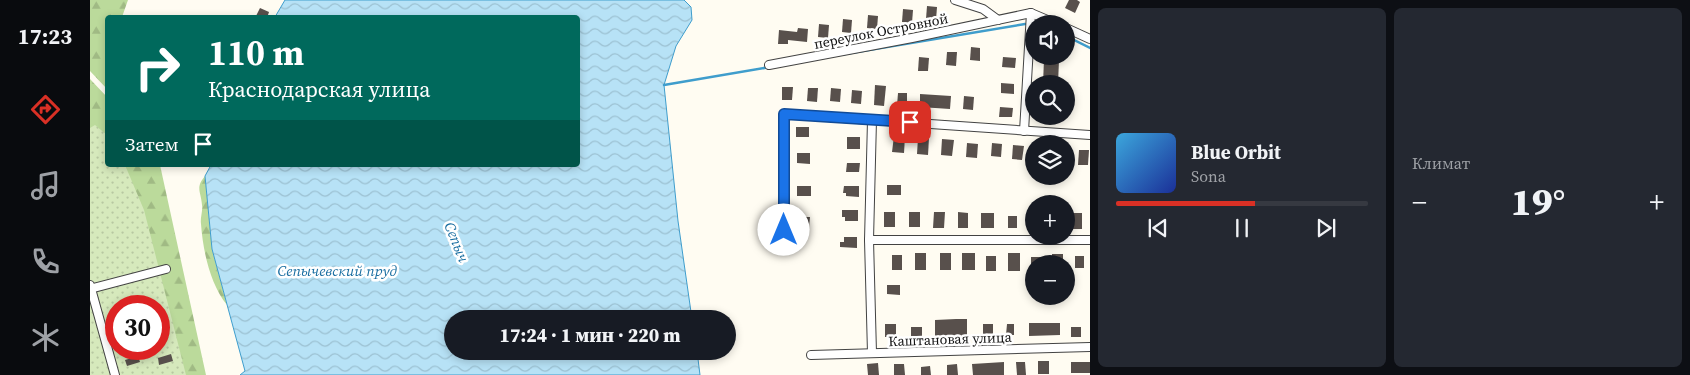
<!DOCTYPE html>
<html lang="ru">
<meta charset="utf-8">
<style>
body{margin:0;font-family:"Source Serif 4",serif;background:#242831;color:#f1f3f6;height:100vh;display:flex;flex-direction:column;font-size:19px;white-space:nowrap}
*{box-sizing:border-box;margin:0}
p{font-size:16px;color:#9ea1a6}
.icon{flex:none;width:28px;height:28px;fill:none;stroke:currentColor;stroke-width:2;stroke-linecap:round;stroke-linejoin:round}
.map{position:relative;flex:1;overflow:hidden}
.sheet{display:flex;flex-direction:column;gap:8px;padding:8px;background:#0d0f14;width:600px}
.sheet>*{flex:none}
.banner{position:absolute;left:15px;top:15px;width:475px;height:152px;border-radius:5px;box-shadow:0 2px 8px #0003;background:#00695c;color:#fff;overflow:hidden}
.tools{position:absolute;left:935px;top:15px;display:grid;gap:10px}
.tools a{display:grid;place-items:center;width:50px;height:50px;border-radius:50%;background:#171b24;box-shadow:0 2px 8px #0003;font-size:25px}
.speed{position:absolute;left:15px;top:295px;display:flex;gap:10px;font-size:25px;font-weight:700;text-align:center}
.speed>*{display:grid;place-content:center;width:65px;height:65px;border-radius:50%;background:#171b24;box-shadow:0 2px 8px #0003;line-height:1}
.speed .limit{border:8px solid #d22;background:#fff;color:#111}
.pin{position:absolute;display:grid;place-items:center;width:42px;height:42px;color:#fff;margin:-21px;border-radius:10px;box-shadow:0 2px 8px #0006}
.me{position:absolute;width:55px;margin:-28px;rotate:0deg;stroke-linejoin:round;filter:drop-shadow(0 0 4px #0008)}
.turn{display:flex;align-items:center;gap:18px;height:105px;padding:0 20px;font-size:22px}
.turn .icon{width:65px;height:65px;stroke-width:2.5}
.turn b{display:block;font-size:35px;line-height:42px}
.then{display:flex;align-items:center;height:48px;padding:0 20px;background:#0003;gap:10px;font-size:19px}
.big{font-size:38px;font-weight:800;line-height:1.1}
.sheet .card{flex:1;display:flex;flex-direction:column;justify-content:center;gap:8px;min-width:0;padding:0 18px;border-radius:8px;background:#242831}
.song{display:flex;align-items:center;gap:15px}
.cover{width:60px;height:60px;border-radius:8px;background:linear-gradient(135deg,hsl(200 70% 55%),hsl(230 70% 35%))}
.played{height:5px;border-radius:2px;background:linear-gradient(90deg,#d93025 55%,#363941 55%)}
.keys{display:flex;justify-content:space-around;direction:ltr}
.heat{display:flex;justify-content:space-between;align-items:center;font-size:28px;direction:ltr}
.sheet .tiles{flex:1;display:grid;gap:8px;grid-template-columns:repeat(2,1fr)}
.trip{position:absolute;left:354px;top:310px;width:292px;height:50px;border-radius:25px;background:#171b24;box-shadow:0 2px 8px #0003;font-weight:800;line-height:50px;text-align:center}
main{display:flex;flex:1;min-height:0}
.dock{display:flex;flex-direction:column;width:90px;justify-content:space-around;align-items:center;background:#090b0e;color:#9ea1a6}
.dock .icon{width:35px;height:35px}
.dock .active{color:#d93025}
.dock b{font-size:22px;color:#f1f3f6}
.map>svg:first-child{display:block}
</style>
<main>
<nav class="dock">
<b>17:23</b>
<svg class="icon active" aria-label="directions" viewBox="0 0 24 24"><path d="M12 3l9 9-9 9-9-9zM9 14v-3h6M13 9l2 2-2 2"/></svg>
<svg class="icon" aria-label="music" viewBox="0 0 24 24"><path d="M9 18V5l10-2v13"/><circle cx="6" cy="18" r="3"/><circle cx="16" cy="16" r="3"/></svg>
<svg class="icon" aria-label="phone" viewBox="0 0 24 24"><path d="M5 4h4l2 5-3 2q2 4 5 5l2-3 5 2v4C11 20 4 13 5 4z"/></svg>
<svg class="icon" aria-label="climate" viewBox="0 0 24 24"><path d="M12 3v18M4 7l16 10M4 17L20 7"/></svg>
</nav>
<div class="map">
<svg width="1000" height="375" viewBox="0 0 1000 375">
<defs>
<pattern id="green-dots" width="8" height="8" patternUnits="userSpaceOnUse" patternTransform="scale(1.25)"><rect width="8" height="8" fill="#d6e9bc"/><path d="M2 2h.1M6 6h.1" fill="none" stroke="#b7c7a1" stroke-width="1.8" stroke-linecap="round"/></pattern>
<pattern id="forest-firs" width="22" height="20" patternUnits="userSpaceOnUse" patternTransform="scale(1.25)"><rect width="22" height="20" fill="#bbda9b"/><path d="M5 1l3.5 6h-7zM16 11l3.5 6h-7z" fill="#a0ba84"/></pattern>
<pattern id="water-waves" width="16" height="10" patternUnits="userSpaceOnUse" patternTransform="scale(1.25)"><rect width="16" height="10" fill="#b7e2f6"/><path d="M0 5q4-4 8 0t8 0" fill="none" stroke="#9cc1d2"/></pattern>
</defs>
<rect width="100%" height="100%" fill="#fffcf2"/>
<path fill="url(#green-dots)" fill-rule="evenodd" d="M0 108 17 126 18 165H56L106 375H0ZM26 306H69V349H26Z"/>
<g fill="url(#forest-firs)">
<path d="M0 0H38L32 17 18 18 17 89 0 71Z"/>
<path d="M0 79 17 97V135L5 125 0 128Z"/>
<path d="M35 165H70L116 375H96L54 210Z"/>
<path d="M115 176 122 249 137 305C120 284 113 251 111 224 110 218 113 211 112 205 111 191 105 188 115 176Z"/>
</g>
<path fill="url(#water-waves)" stroke="#3f9dcc" d="M195 0H594L601 7 602 20 586 46 574 85 588 221 602 319H362V351H607L610 375H150L155 371 122 249 115 176 121 165H488V18L185 17Z"/>
<g fill="none" stroke-linecap="round" stroke-linejoin="round">
<g stroke="#3f9dcc" stroke-width="2.5">
<path d="M976 36 1000 48"/>
<path d="M749 55 935 24"/>
<path d="M574 85 680 67"/>
</g>
</g>
<g fill="#58504c">
<path d="M979 0H987L990 2 985 13 975 8Z"/>
<path d="M837 6 847 7 846 20 836 19Z"/>
<path d="M170 8 179 12 177 18H165Z"/>
<path d="M813 9 823 10 822 23 812 22Z"/>
<path d="M778 15 788 16 787 29 777 28Z"/>
<path d="M753 19 762 20 761 33 752 32Z"/>
<path d="M729 24 739 25 738 38 728 37Z"/>
<path d="M708 28 718 29 717 42 698 40V44H688L689 30 707 32Z"/>
<path d="M881 47 890 48V61L880 60Z"/>
<path d="M857 52H867L866 66 856 65Z"/>
<path d="M829 57 839 58 838 71H828Z"/>
<path d="M913 57 926 58 925 68 912 67Z"/>
<path d="M954 59 969 60 968 84H953Z"/>
<path d="M911 83 924 84V94L911 93Z"/>
<path d="M785 85 796 86 794 106 784 105Z"/>
<path d="M692 87H703L702 100H692Z"/>
<path d="M718 88H728L727 102 717 101Z"/>
<path d="M741 88 751 89 750 102 740 101Z"/>
<path d="M762 90 772 91 771 104 761 103Z"/>
<path d="M808 93H817V107L807 106Z"/>
<path d="M830 94 861 96 860 109 830 107Z"/>
<path d="M874 96 884 97 883 110 873 109Z"/>
<path d="M910 107 923 108 922 117H909Z"/>
<rect x="706" y="127" width="13" height="10"/>
<path d="M804 136H815L814 153 802 152Z"/>
<rect x="757" y="137" width="13" height="12"/>
<path d="M828 138H839L838 155 827 154Z"/>
<path d="M852 139 864 140 862 156 851 155Z"/>
<path d="M877 143 888 144 887 158 876 157Z"/>
<path d="M902 143 912 144 911 157 901 156Z"/>
<path d="M923 145 934 146 932 160 922 159Z"/>
<path d="M989 150H999L998 165H988Z"/>
<path d="M707 153H720V164L707 163Z"/>
<path d="M757 163H770L769 172H756Z"/>
<rect x="797" y="185" width="14" height="10"/>
<rect x="707" y="186" width="14" height="10"/>
<path d="M754 186H769V197L756 196V193H753Z"/>
<path d="M752 210H768V221H755V217H752Z"/>
<rect x="794" y="212" width="11" height="15"/>
<rect x="819" y="212" width="11" height="15"/>
<path d="M844 212H855L854 228H843Z"/>
<path d="M868 212 878 213V228H868Z"/>
<rect x="891" y="213" width="13" height="15"/>
<rect x="983" y="213" width="9" height="16"/>
<rect x="918" y="216" width="9" height="12"/>
<path d="M706 217H720L719 227H706Z"/>
<path d="M754 237H767V248L750 247V242H754Z"/>
<rect x="825" y="253" width="11" height="17"/>
<rect x="850" y="253" width="11" height="17"/>
<rect x="872" y="253" width="13" height="17"/>
<rect x="918" y="253" width="12" height="18"/>
<path d="M962 254H973V264H941V257H962Z"/>
<rect x="802" y="255" width="10" height="15"/>
<rect x="896" y="256" width="10" height="15"/>
<rect x="985" y="256" width="9" height="12"/>
<path d="M797 285H810V295L797 294Z"/>
<path d="M866 319H877V337L845 338V320Z"/>
<path d="M939 323H970V335L939 336Z"/>
<rect x="795" y="324" width="11" height="13"/>
<rect x="893" y="324" width="10" height="12"/>
<path d="M917 324H924V335H916Z"/>
<rect x="821" y="327" width="11" height="13"/>
<rect x="981" y="327" width="10" height="10"/>
<path d="M81 354 83 361 69 365 68 358Z"/>
<path d="M48 356 50 362 37 366 35 360Z"/>
<rect x="948" y="361" width="11" height="13"/>
<path d="M914 362V375H883L882 364Z"/>
<path d="M926 362H935L936 375H927Z"/>
<rect x="981" y="362" width="19" height="11"/>
<path d="M788 363 789 375H778L777 364Z"/>
<path d="M804 364H814L815 375H804Z"/>
<path d="M867 364 868 375H857V365Z"/>
<path d="M840 366 841 375H831V367Z"/>
</g>
<g fill="none" stroke-linecap="round" stroke-linejoin="round">
<g stroke="#434343" stroke-width="10">
<g id="street">
<path d="M865 0 893 9 908 20"/>
<path d="M976 28 1000 39"/>
<path d="M679 65 822 38 941 13 967 24"/>
<path d="M782 120 779 240 782 353"/>
<path d="M934 131 941 13"/>
<path d="M779 240H1000"/>
<path d="M694 250V114L1000 135"/>
<path d="M0 285 25 375"/>
<path d="M0 289 76 269"/>
<path d="M721 355 1000 347"/>
</g>
</g>
<use href="#street" stroke="#fff" stroke-width="8"/>
</g>
<g fill="none" stroke-linecap="round" stroke-linejoin="round">
<g stroke="#114b97" stroke-width="12">
<path id="route" d="M694 230V114L820 122"/>
</g>
<use href="#route" stroke="#1a73e8" stroke-width="9"/>
</g>
<g text-anchor="middle" dominant-baseline="central" stroke-width="5" stroke-linejoin="round" paint-order="stroke">
<g font-size="14" fill="#101010" stroke="#fff">
<text transform="translate(791 31) rotate(-11)">переулок Островной</text>
<text transform="translate(860 339) rotate(-2)">Каштановая улица</text>
</g>
<g font-size="15" font-style="italic" fill="#196ea1" stroke="#fff">
<text transform="translate(367 242) rotate(68)">Сепыч</text>
<text x="247" y="270">Сепычевский пруд</text>
</g>
</g>
</svg>
<div class="tools">
<a><svg class="icon" aria-label="sound" viewBox="0 0 24 24"><path d="M4 9h4l5-4v14l-5-4H4zM17 9q2 3 0 6"/></svg></a>
<a><svg class="icon" aria-label="search" viewBox="0 0 24 24"><circle cx="10" cy="10" r="6"/><path d="M15 15l6 6"/></svg></a>
<a><svg class="icon" aria-label="layers" viewBox="0 0 24 24"><path d="M12 4l9 5-9 5-9-5zM3 14l9 5 9-5"/></svg></a>
<a>+</a>
<a>−</a>
</div>
<div class="speed"><div class="limit">30</div></div>
<div class="pin" style="left:820px;top:122px;background:#d93025"><svg class="icon" aria-label="arrive" viewBox="0 0 24 24"><path d="M6 21V4h12l-3 4 3 4H6"/></svg></div>
<svg class="me" style="left:694px;top:230px" viewBox="-20 -20 40 40"><circle r="19" fill="#fff"/><path d="M0-13L10 11 0 6-10 11z" fill="#1a73e8"/></svg>
<div class="trip">17:24 · 1 мин · 220 m</div>
<div class="banner">
<div class="turn"><svg class="icon" aria-label="right" viewBox="0 0 24 24"><path d="M7 20v-9h11M14 6l5 5-5 5"/></svg><div><b>110 m</b>Краснодарская улица</div></div>
<div class="then">Затем<svg class="icon" aria-label="arrive" viewBox="0 0 24 24"><path d="M6 21V4h12l-3 4 3 4H6"/></svg></div>
</div>
</div>
<section class="sheet">
<div class="tiles">
<div class="card">
<div class="song"><i class="cover"></i><div><b>Blue Orbit</b><p>Sona</p></div></div>
<div class="played"></div>
<div class="keys"><svg class="icon" aria-label="previous" viewBox="0 0 24 24"><path d="M18 5L8 12l10 7zM5 5v14"/></svg><svg class="icon" aria-label="pause" viewBox="0 0 24 24"><path d="M8 5v14M16 5v14"/></svg><svg class="icon" aria-label="next" viewBox="0 0 24 24"><path d="M6 5l10 7-10 7zM19 5v14"/></svg></div>
</div>
<div class="card"><p>Климат</p>
<div class="heat"><a>−</a><b class="big">19°</b><a>+</a></div>
</div>
</div>
</section>
</main>
